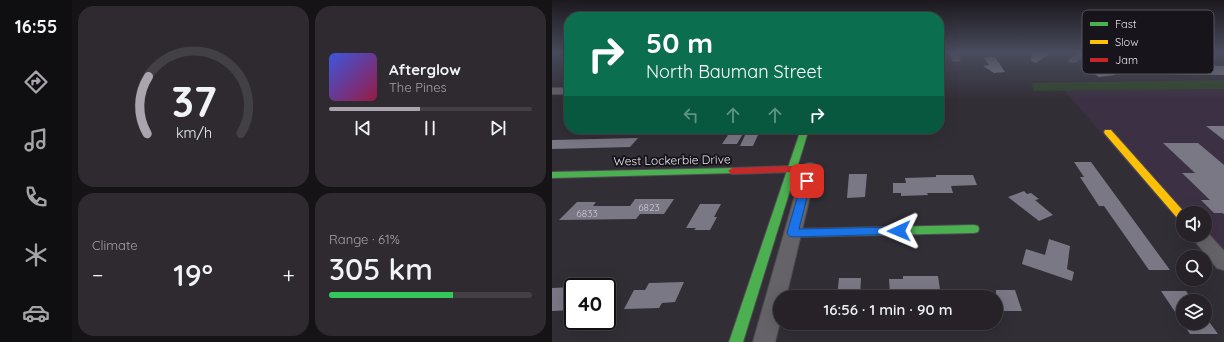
<!DOCTYPE html>
<meta charset="utf-8">
<style>
body{margin:0;font-family:Quicksand,sans-serif;background:#2e2a30;color:#f1f3f6;height:100vh;display:flex;flex-direction:column;font-size:15px;white-space:nowrap}
*{box-sizing:border-box;margin:0}
p{font-size:13px;color:#a4a4a8}
.icon{flex:none;width:22px;height:22px;fill:none;stroke:currentColor;stroke-width:2;stroke-linecap:round;stroke-linejoin:round}
.map{position:relative;flex:1;overflow:hidden}
.drawer{display:flex;flex-direction:column;gap:6px;padding:6px;background:#151316;width:480px}
.drawer>*{flex:none}
.top-card{position:absolute;left:12px;top:12px;width:380px;height:122px;border-radius:16px;box-shadow:0 4px 16px #0002,0 0 0 1px #423f45;background:#0b6e4f;color:#fff;overflow:hidden}
.buttons{position:absolute;left:624px;top:206px;display:grid;gap:8px}
.buttons a{display:grid;place-items:center;width:36px;height:36px;border-radius:50%;background:#262228;box-shadow:0 4px 16px #0002,0 0 0 1px #423f45;font-size:20px}
.speed{position:absolute;left:12px;top:278px;display:flex;gap:8px;font-size:20px;font-weight:700;text-align:center}
.speed>*{display:grid;place-content:center;width:52px;height:52px;border-radius:50%;background:#262228;box-shadow:0 4px 16px #0002,0 0 0 1px #423f45;line-height:1}
.speed .limit{border:2px solid #111;border-radius:6px;background:#fff;color:#111}
.pin{position:absolute;display:grid;place-items:center;width:34px;height:34px;color:#fff;margin:-17px;border-radius:8px;box-shadow:0 2px 6px #0006}
.me{position:absolute;width:44px;margin:-22px;rotate:269deg;stroke-linejoin:round;filter:drop-shadow(0 0 3px #0008)}
.turn{display:flex;align-items:center;gap:14px;height:84px;padding:0 16px;font-size:18px}
.turn .icon{width:52px;height:52px;stroke-width:2.5}
.turn b{display:block;font-size:28px;line-height:34px}
.lanes{display:flex;align-items:center;height:38px;padding:0 16px;background:#0003;justify-content:center;gap:20px;direction:ltr}
.lanes .off{opacity:.35}
.big{font-size:30px;font-weight:600;line-height:1.1}
.drawer .card{flex:1;display:flex;flex-direction:column;justify-content:center;gap:6px;min-width:0;padding:0 14px;border-radius:16px;background:#2e2a30}
.drawer .dial{align-items:center;gap:0}
.dial svg{height:104px;overflow:visible;fill:none;stroke:#423f45;stroke-width:7;stroke-linecap:round;text-anchor:middle}
.dial text{fill:#f1f3f6;stroke:none}
.song{display:flex;align-items:center;gap:12px}
.cover{width:48px;height:48px;border-radius:6px;background:linear-gradient(135deg,hsl(230 70% 55%),hsl(340 70% 35%))}
.played{height:4px;border-radius:2px;background:linear-gradient(90deg,#a9a4ad 45%,#423f45 45%)}
.keys{display:flex;justify-content:space-around;direction:ltr}
.heat{display:flex;justify-content:space-between;align-items:center;font-size:22px;direction:ltr}
.charge{height:6px;border-radius:3px;background:linear-gradient(90deg,#34c759 61%,#423f45 0)}
.drawer .tiles{flex:1;display:grid;gap:6px;grid-template-columns:repeat(2,1fr)}
.trip{position:absolute;left:221px;top:290px;width:230px;height:40px;border-radius:20px;background:#262228;box-shadow:0 4px 16px #0002,0 0 0 1px #423f45;font-weight:600;line-height:40px;text-align:center}
main{display:flex;flex:1;min-height:0}
.tab-bar{display:flex;flex-direction:column;width:72px;justify-content:space-around;align-items:center;background:#0f0e10;color:#a4a4a8}
.tab-bar .icon{width:28px;height:28px}
.tab-bar .current{color:#a9a4ad}
.tab-bar b{font-size:18px;color:#f1f3f6}
.map>svg:first-child{display:block}
</style>
<main>
<nav class="tab-bar">
<b>16:55</b>
<svg class="icon current" aria-label="directions" viewBox="0 0 24 24"><path d="M12 3l9 9-9 9-9-9zM9 14v-3h6M13 9l2 2-2 2"/></svg>
<svg class="icon" aria-label="music" viewBox="0 0 24 24"><path d="M9 18V5l10-2v13"/><circle cx="6" cy="18" r="3"/><circle cx="16" cy="16" r="3"/></svg>
<svg class="icon" aria-label="phone" viewBox="0 0 24 24"><path d="M5 4h4l2 5-3 2q2 4 5 5l2-3 5 2v4C11 20 4 13 5 4z"/></svg>
<svg class="icon" aria-label="climate" viewBox="0 0 24 24"><path d="M12 3v18M4 7l16 10M4 17L20 7"/></svg>
<svg class="icon" aria-label="car" viewBox="0 0 24 24"><path d="M5 17H2v-5l4-1 3-4h7l3 4 3 1v5h-3M9 17h6M6 11h13"/><circle cx="7" cy="17" r="2"/><circle cx="17" cy="17" r="2"/></svg>
</nav>
<section class="drawer">
<div class="tiles">
<div class="card dial"><svg viewBox="0 0 100 80">
<path d="M14 69A42 42 0 1 1 86 69"/>
<path d="M14 69A42 42 0 0 1 15 25" stroke="#a9a4ad"/>
<text x="50" y="56" font-size="32" font-weight="700">37</text>
<text x="50" y="72" font-size="11">km/h</text>
</svg></div>
<div class="card">
<div class="song"><i class="cover"></i><div><b>Afterglow</b><p>The Pines</p></div></div>
<div class="played"></div>
<div class="keys"><svg class="icon" aria-label="previous" viewBox="0 0 24 24"><path d="M18 5L8 12l10 7zM5 5v14"/></svg><svg class="icon" aria-label="pause" viewBox="0 0 24 24"><path d="M8 5v14M16 5v14"/></svg><svg class="icon" aria-label="next" viewBox="0 0 24 24"><path d="M6 5l10 7-10 7zM19 5v14"/></svg></div>
</div>
<div class="card"><p>Climate</p>
<div class="heat"><a>−</a><b class="big">19°</b><a>+</a></div>
</div>
<div class="card"><p>Range · 61%</p><b class="big">305 km</b><div class="charge"></div></div>
</div>
</section>
<div class="map">
<svg width="672" height="342" viewBox="0 0 672 342">
<rect width="100%" height="100%" fill="#322e36"/>
<path fill="#3c3144" d="M672 89V274L638 235H653V213H631V227L512 90Z"/>
<path fill="#30442a" d="M672 80V89L482 91 479 83Z"/>
<g fill="#7a7885">
<path d="M480 52H500L484 63 479 61Z"/>
<path d="M552 54 574 59 563 75 547 77 533 68Z"/>
<path d="M443 57 453 72 442 73 431 66 437 65 432 58Z"/>
<path d="M611 65 672 66V75L613 74V68Z"/>
<path d="M654 126H672V140Z"/>
<path d="M178 132H192L185 144H170Z"/>
<path d="M193 135H206L201 146H188Z"/>
<path d="M86 138 78 147 0 149V140Z"/>
<path d="M611 143H646L672 165V214L670 213H662L649 200H658L630 173H643Z"/>
<path d="M522 162H539L618 270H597L552 206H547L528 177H532Z"/>
<path d="M297 174H315L313 197 295 198Z"/>
<path d="M384 175H421L425 185 399 186 401 193H375L376 195 349 196V193H341V183H354L353 178 384 177Z"/>
<path d="M472 191 475 194 479 193 487 199 483 200 501 215 487 221 456 197Z"/>
<path d="M83 199H122L112 214H88L84 219 7 220 25 202H44L41 206H78Z"/>
<path d="M148 204H169L162 217H165L158 230H142L144 228H134Z"/>
<path d="M497 239 518 246 515 269 522 272 520 281 470 264 474 249 493 255Z"/>
<path d="M351 276H386L389 296H338L337 279H351Z"/>
<path d="M287 278H309L308 297H285Z"/>
<path d="M132 282 123 302 110 303 107 308 72 309 82 290H93L97 283Z"/>
<path d="M21 287V310L0 311V288Z"/>
<path d="M444 290H463L470 311H444Z"/>
<path d="M609 291H634L641 301H631V323H658L666 334H638Z"/>
</g>
<g fill="none" stroke-linecap="round" stroke-linejoin="round">
<g stroke="#4f4c53" stroke-width="2">
<g id="street">
<path d="M397 52H405L408 59 407 61H401Z"/>
<path d="M527 52H536L524 62H518L517 60Z"/>
<rect x="0" y="88" width="17" height="6"/>
<path d="M258 163 263 164 265 167 234 297H228V322L223 342H201L251 167 253 164Z"/>
<path d="M653 230 672 251V270L665 268 638 235H653Z"/>
</g>
</g>
<g stroke="#4f4c53" stroke-width="2">
<g id="fast">
<path d="M249 129H257L191 342H177Z"/>
<path d="M180 168 184 171 183 173 0 178V172Z"/>
<path d="M422 225 426 226 427 229 426 232 422 233 241 237 237 236 236 233 237 230 241 229Z"/>
</g>
</g>
<g stroke="#4f4c53" stroke-width="2">
<g id="slow">
<path d="M566 52C596 52 622 65 652 54V52H658L656 56C632 65 609 62 584 57 579 56 571 55 566 52Z"/>
<path d="M553 130H559L633 213H631V221L627 220 553 134 552 132Z"/>
</g>
</g>
<g stroke="#4f4c53" stroke-width="2">
<path id="jam" d="M241 166 244 167 258 179 260 181 258 183H252L239 172 180 174 176 171 180 168Z"/>
</g>
<use href="#street" fill="#666368" fill-rule="evenodd"/>
<use href="#fast" fill="#4caf50" fill-rule="evenodd"/>
<use href="#slow" fill="#ffc107" fill-rule="evenodd"/>
<use href="#jam" fill="#c62828" fill-rule="evenodd"/>
</g>
<linearGradient id="sky" x2="0" y2="1"><stop stop-color="#1c191e"/><stop offset="0.52" stop-color="#494c5d"/><stop offset="1" stop-color="#494c5d" stop-opacity="0"/></linearGradient>
<rect width="672" height="100" fill="url(#sky)"/>
<path fill="#1a73e8" stroke="#114b97" d="M255 178 259 181 247 229 347 227 351 228 352 231 351 234 241 237 237 236 235 233 250 181Z"/>
<g text-anchor="middle" dominant-baseline="central" stroke-width="4" stroke-linejoin="round" paint-order="stroke">
<g font-size="10" fill="#cdc8d3">
<text x="97" y="207">6823</text>
<text x="35" y="213">6833</text>
</g>
<g font-size="12" fill="#e9e3ed" stroke="#18141b">
<text transform="translate(120 160) rotate(-1)">West Lockerbie Drive</text>
</g>
</g>
<rect x="530" y="10" width="132" height="64" rx="6" fill="#18141b" stroke="#57525a" stroke-width="1"/>
<rect x="538" y="22" width="18" height="4" fill="#4caf50"/>
<rect x="538" y="40" width="18" height="4" fill="#ffc107"/>
<rect x="538" y="58" width="18" height="4" fill="#c62828"/>
<g font-size="11" fill="#e9e3ed">
<text x="563" y="28">Fast</text>
<text x="563" y="46">Slow</text>
<text x="563" y="64">Jam</text>
</g>
</svg>
<div class="buttons">
<a><svg class="icon" aria-label="sound" viewBox="0 0 24 24"><path d="M4 9h4l5-4v14l-5-4H4zM17 9q2 3 0 6"/></svg></a>
<a><svg class="icon" aria-label="search" viewBox="0 0 24 24"><circle cx="10" cy="10" r="6"/><path d="M15 15l6 6"/></svg></a>
<a><svg class="icon" aria-label="layers" viewBox="0 0 24 24"><path d="M12 4l9 5-9 5-9-5zM3 14l9 5 9-5"/></svg></a>
</div>
<div class="speed"><div class="limit">40</div></div>
<div class="pin" style="left:255px;top:181px;background:#d93025"><svg class="icon" aria-label="arrive" viewBox="0 0 24 24"><path d="M6 21V4h12l-3 4 3 4H6"/></svg></div>
<svg class="me" style="left:347px;top:231px" viewBox="-20 -20 40 40"><path d="M0-17L14 15 0 8-14 15z" fill="#1a73e8" stroke="#fff" stroke-width="4"/></svg>
<div class="trip">16:56 · 1 min · 90 m</div>
<div class="top-card">
<div class="turn"><svg class="icon" aria-label="right" viewBox="0 0 24 24"><path d="M7 20v-9h11M14 6l5 5-5 5"/></svg><div><b>50 m</b>North Bauman Street</div></div>
<div class="lanes"><svg class="icon off" aria-label="left" viewBox="0 0 24 24"><path d="M17 20v-9H6M10 6l-5 5 5 5"/></svg><svg class="icon off" aria-label="ahead" viewBox="0 0 24 24"><path d="M12 20V5M6 11l6-6 6 6"/></svg><svg class="icon off" aria-label="ahead" viewBox="0 0 24 24"><path d="M12 20V5M6 11l6-6 6 6"/></svg><svg class="icon" aria-label="right" viewBox="0 0 24 24"><path d="M7 20v-9h11M14 6l5 5-5 5"/></svg></div>
</div>
</div>
</main>
